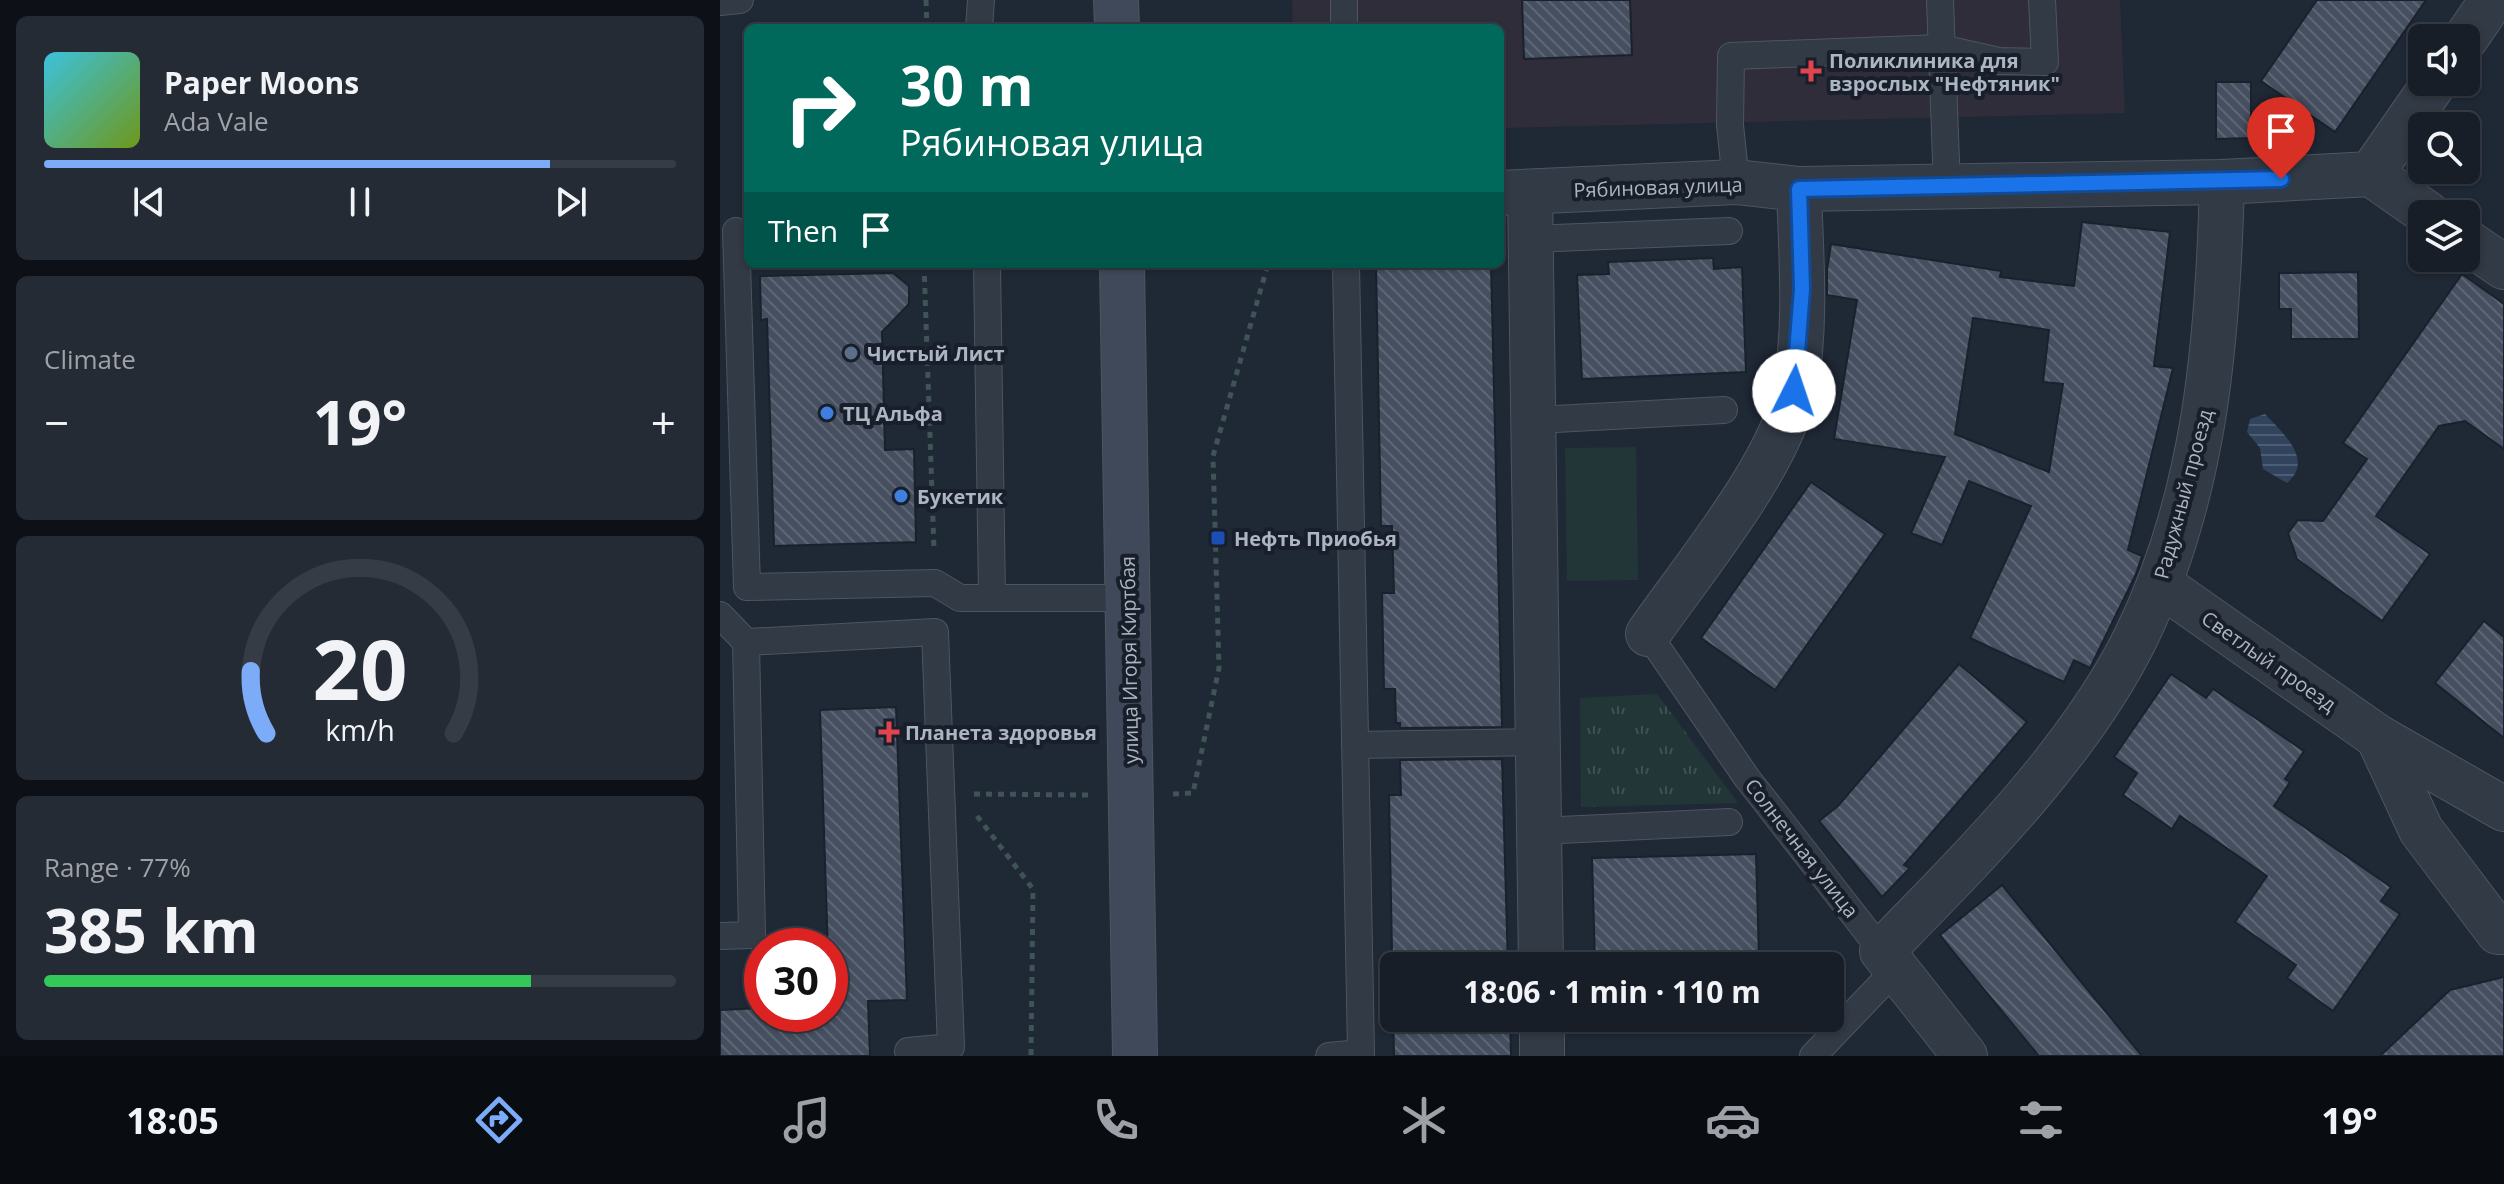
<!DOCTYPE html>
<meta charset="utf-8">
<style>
body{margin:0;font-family:"Open Sans",sans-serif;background:#242b34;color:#f1f3f6;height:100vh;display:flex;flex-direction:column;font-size:30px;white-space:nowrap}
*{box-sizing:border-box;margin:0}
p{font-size:26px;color:#9ea2a8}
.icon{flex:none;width:44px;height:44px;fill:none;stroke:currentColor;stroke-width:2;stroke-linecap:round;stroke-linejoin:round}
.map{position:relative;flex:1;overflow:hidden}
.drawer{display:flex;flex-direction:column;gap:16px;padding:16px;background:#0d1016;width:720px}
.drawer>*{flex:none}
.guide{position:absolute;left:24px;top:24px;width:760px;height:244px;border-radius:12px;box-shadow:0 2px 6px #0004,0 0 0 2px #363c45;background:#00695c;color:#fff;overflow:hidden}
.buttons{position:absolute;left:1688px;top:24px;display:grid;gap:16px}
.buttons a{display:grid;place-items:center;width:72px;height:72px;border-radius:12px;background:#171e28;box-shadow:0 2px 6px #0004,0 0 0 2px #363c45;font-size:40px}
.speed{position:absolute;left:24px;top:928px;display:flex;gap:16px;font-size:40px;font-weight:700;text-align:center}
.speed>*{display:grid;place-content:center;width:104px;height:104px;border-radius:50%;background:#171e28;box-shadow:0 2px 6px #0004,0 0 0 2px #363c45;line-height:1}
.speed .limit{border:12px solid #d22;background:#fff;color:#111}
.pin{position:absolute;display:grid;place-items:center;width:68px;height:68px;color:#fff;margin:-82px -34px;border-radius:50% 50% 50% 0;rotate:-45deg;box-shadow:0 0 8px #0007}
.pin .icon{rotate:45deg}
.me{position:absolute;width:88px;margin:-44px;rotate:4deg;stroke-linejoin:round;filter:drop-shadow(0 0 6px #0008)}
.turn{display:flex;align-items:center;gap:28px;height:168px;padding:0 24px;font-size:36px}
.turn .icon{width:104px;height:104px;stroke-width:2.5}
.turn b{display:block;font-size:56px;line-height:68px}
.then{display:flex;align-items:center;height:76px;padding:0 24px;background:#0003;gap:16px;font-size:30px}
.big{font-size:60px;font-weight:700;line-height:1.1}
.drawer .card{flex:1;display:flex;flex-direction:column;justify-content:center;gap:12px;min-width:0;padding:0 28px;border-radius:12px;background:#242b34}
.drawer .dial{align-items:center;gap:0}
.dial svg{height:208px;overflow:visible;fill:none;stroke:#363c45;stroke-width:7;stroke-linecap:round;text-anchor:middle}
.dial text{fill:#f1f3f6;stroke:none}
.song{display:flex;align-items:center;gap:24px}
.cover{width:96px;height:96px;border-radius:12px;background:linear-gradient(135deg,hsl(190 70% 55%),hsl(80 70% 35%))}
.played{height:8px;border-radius:4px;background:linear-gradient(90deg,#7cabf8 80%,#363c45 80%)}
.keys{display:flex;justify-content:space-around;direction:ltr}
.heat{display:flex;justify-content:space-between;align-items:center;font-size:44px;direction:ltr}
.charge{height:12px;border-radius:6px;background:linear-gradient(90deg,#34c759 77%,#363c45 0)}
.trip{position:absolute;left:660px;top:952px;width:464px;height:80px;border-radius:12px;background:#171e28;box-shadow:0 2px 6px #0004,0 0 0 2px #363c45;font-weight:700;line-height:80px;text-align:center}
.tab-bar{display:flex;height:128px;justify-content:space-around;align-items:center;background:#090c10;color:#9ea2a8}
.tab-bar .icon{width:56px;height:56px}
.tab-bar .selected{color:#7cabf8}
.tab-bar b{font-size:36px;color:#f1f3f6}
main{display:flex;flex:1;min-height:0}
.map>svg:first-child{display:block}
</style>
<main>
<section class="drawer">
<div class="card">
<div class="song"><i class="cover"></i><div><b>Paper Moons</b><p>Ada Vale</p></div></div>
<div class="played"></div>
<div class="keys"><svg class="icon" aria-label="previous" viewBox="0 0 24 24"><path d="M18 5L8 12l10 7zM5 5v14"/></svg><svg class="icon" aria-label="pause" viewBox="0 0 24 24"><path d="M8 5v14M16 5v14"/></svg><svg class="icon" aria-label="next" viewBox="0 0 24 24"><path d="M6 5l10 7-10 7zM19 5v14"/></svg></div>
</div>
<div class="card"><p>Climate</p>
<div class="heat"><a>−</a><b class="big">19°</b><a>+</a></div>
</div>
<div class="card dial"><svg viewBox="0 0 100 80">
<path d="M14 69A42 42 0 1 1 86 69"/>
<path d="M14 69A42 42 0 0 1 8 45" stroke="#7cabf8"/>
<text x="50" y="56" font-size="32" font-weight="700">20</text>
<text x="50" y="72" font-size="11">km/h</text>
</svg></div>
<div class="card"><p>Range · 77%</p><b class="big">385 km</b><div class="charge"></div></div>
</section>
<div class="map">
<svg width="1784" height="1056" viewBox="0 0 1784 1056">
<defs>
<pattern id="park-tufts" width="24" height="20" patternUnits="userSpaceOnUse" patternTransform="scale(2)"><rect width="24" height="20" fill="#223638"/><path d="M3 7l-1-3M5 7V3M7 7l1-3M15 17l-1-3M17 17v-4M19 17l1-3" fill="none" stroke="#3f5153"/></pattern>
<pattern id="water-rules" width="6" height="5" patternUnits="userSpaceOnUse" patternTransform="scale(2)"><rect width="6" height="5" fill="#32445d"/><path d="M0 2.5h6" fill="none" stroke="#4d5d73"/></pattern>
<pattern id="building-back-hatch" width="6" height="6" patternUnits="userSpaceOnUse" patternTransform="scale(2)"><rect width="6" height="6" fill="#454f60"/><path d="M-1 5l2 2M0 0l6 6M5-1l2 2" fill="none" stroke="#5d6675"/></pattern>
</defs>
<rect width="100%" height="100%" fill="#1f2835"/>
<path fill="#2f2d3a" d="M572 0H1400L1405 113 780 128V28H573Z"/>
<path fill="#223638" d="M916 447 918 580 847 581 845 448Z"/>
<path fill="url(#park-tufts)" d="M937 694 1018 803 861 807 860 698Z"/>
<path fill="url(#water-rules)" d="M1545 414C1564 434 1594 460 1567 483L1543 469 1540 448 1527 432 1530 419Z"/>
<g fill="url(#building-back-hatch)" stroke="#1a212c" stroke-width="2" fill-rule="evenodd">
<path d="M802 0H910L912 55 804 59Z"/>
<path d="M1597 0H1706L1615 132 1541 81Z"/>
<path d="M1496 82H1531V138L1496 139Z"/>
<path d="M1362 222 1450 232 1434 366 1453 368 1408 550 1422 556 1416 574 1370 668 1354 660 1344 682 1250 638 1311 506 1249 481 1222 545 1191 533 1225 457 1114 439 1137 300 1107 295V270L1111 244 1281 271 1280 277 1354 286ZM1253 318 1329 330 1323 382 1343 384 1329 472 1235 434Z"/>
<path d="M993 258 994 269 1022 267 1026 372 862 379 857 275 889 274 888 262Z"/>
<path d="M656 264H771L782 727 680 728V723H676L675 689H664L662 593H674L672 526H661Z"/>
<path d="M1638 272 1639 339H1571V309H1559V273Z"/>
<path d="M173 273 189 286V304L162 332 165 450 194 449 196 542 54 546 47 319 41 320 40 276Z"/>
<path d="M1742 274 1784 304V449L1745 421 1719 426 1656 516 1710 554 1662 621 1577 559 1568 533 1578 520 1603 521 1647 459 1623 443Z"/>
<path d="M1091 482 1165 534 1055 690 981 638Z"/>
<path d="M1764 621 1784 637V738L1715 683Z"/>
<path d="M1239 664 1307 722 1184 865 1190 868 1162 897 1099 821 1118 806Z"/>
<path d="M1451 674 1486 698 1493 689 1584 751 1565 779 1570 782 1554 806 1671 887 1661 901 1680 914 1613 1011 1567 978 1576 965 1515 922 1547 876 1460 816 1452 829 1403 795 1417 773 1394 757Z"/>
<path d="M176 707 187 1000 148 1001 150 1056H0V1010L42 1008V1014H110L100 710Z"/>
<path d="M782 759 788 966H674V1018H790L791 1056H674L669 795H681L680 760Z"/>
<path d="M1036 854 1039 958 1011 959V966H906V961L875 962 872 858Z"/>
<path d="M1282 885 1358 978 1422 1056H1319L1243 964 1220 935Z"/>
<path d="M1784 977V1056H1660L1730 990Z"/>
</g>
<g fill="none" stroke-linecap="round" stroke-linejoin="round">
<g stroke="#4d5561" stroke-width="28">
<g id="lane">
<path d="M624 0V28"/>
<path d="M1220 0 1227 187"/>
<path d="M0 2 20 0"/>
<path d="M259 28 261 0"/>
<path d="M1016 182 1010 125 1011 56 1221 48 1279 61 1325 62 1322 0"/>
<path d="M16 231 27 587 215 583 240 598H408"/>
<path d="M811 239 1009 231"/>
<path d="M267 264 272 597"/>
<path d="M816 420 1004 410"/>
<path d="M0 615 26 642 32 935 0 936"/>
<path d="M928 634 1027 778 1162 951"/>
<path d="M26 642 215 632 231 1047 188 1051"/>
<path d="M635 745 819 742"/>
<path d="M819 831 1009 822"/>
<path d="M609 1056 641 1053 626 264"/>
<path d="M1093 1056 1176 969"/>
</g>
</g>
<g stroke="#4d5561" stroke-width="46">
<g id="street">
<path d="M1746 38 1772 0"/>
<path d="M1651 174 1715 82"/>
<path d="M810 192 821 966"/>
<path d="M780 193 1016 182 1079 189 1502 182 1651 174 1708 214"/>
<path d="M1746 241 1784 267"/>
<path d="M1440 584 1658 737 1784 809"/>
<path d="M928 634C973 569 1060 465 1075 390 1087 325 1081 255 1079 189"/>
<path d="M1658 737 1701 830 1778 932H1784"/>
<path d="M822 1018V1056"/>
<path d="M1245 1056 1162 951C1252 859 1359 753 1416 637 1486 494 1498 338 1502 182"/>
</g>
</g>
<g stroke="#4d5561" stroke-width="46">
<g id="secondary">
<path d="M396 0 397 28"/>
<path d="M402 264 415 1056"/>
</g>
</g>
<g stroke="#405356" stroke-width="5" stroke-dasharray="6 6" stroke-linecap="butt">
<path d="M206 0 207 28"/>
<path d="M204 264 214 550"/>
<path d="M254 794 368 795"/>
<path d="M453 794 473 793 499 668 493 456 548 264"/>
<path d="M257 816 313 889 311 1056"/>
</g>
<use href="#lane" stroke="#323a46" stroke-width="26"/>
<use href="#street" stroke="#323a46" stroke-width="44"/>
<use href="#secondary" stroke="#404959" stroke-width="44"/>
</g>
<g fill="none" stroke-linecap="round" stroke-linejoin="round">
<g stroke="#114b97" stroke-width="20">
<path id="route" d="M1074 391 1082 289 1079 189 1561 179"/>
</g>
<use href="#route" stroke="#1a73e8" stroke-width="14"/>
</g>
<g fill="#e0444e" stroke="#181f2a" stroke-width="3">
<path d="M1087 59h8v8h8v8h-8v8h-8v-8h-8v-8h8z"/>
<path d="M165 720h8v8h8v8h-8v8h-8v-8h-8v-8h8z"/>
</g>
<circle fill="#5c6f8a" stroke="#181f2a" stroke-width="3" cx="131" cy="353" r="8"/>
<g fill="#3f7fe0" stroke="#181f2a" stroke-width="3">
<circle cx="107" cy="413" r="8"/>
<circle cx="181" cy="496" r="8"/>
</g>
<rect fill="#1a4fb4" stroke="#181f2a" stroke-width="3" x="490" y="530" width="16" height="16" rx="4"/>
<g text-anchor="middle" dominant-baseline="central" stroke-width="8" stroke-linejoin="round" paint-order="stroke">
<g font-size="20" font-weight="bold" fill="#acb5c3" stroke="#181f2a" text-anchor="start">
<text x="1109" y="60">Поликлиника для<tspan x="1109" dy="23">взрослых "Нефтяник"</tspan></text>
<text x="147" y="353">Чистый Лист</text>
<text x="123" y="413">ТЦ Альфа</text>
<text x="197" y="496">Букетик</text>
<text x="514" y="538">Нефть Приобья</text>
<text x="185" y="732">Планета здоровья</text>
</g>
<g font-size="20" fill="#acb5c3" stroke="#181f2a">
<text transform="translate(938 187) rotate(-2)">Рябиновая улица</text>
<text transform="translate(1463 494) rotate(-75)">Радужный проезд</text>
<text transform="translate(409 660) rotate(-91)">улица Игоря Киртбая</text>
<text transform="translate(1549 661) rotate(35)">Светлый проезд</text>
<text transform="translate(1082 848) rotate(52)">Солнечная улица</text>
</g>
</g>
</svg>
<div class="buttons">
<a><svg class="icon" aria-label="sound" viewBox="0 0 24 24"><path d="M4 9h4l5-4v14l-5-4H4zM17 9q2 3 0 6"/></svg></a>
<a><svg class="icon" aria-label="search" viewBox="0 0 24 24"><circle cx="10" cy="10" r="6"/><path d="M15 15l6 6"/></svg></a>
<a><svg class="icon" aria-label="layers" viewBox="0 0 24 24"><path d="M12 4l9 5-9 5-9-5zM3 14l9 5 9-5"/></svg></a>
</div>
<div class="speed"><div class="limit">30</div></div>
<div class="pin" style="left:1561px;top:179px;background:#d93025"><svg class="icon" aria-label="arrive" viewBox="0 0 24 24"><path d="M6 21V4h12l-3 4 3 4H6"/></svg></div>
<svg class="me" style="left:1074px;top:391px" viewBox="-20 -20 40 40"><circle r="19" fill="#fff"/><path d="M0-13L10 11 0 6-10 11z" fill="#1a73e8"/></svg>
<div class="trip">18:06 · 1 min · 110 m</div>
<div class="guide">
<div class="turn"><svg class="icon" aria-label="right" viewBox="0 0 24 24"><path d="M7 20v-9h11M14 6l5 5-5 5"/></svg><div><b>30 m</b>Рябиновая улица</div></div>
<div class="then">Then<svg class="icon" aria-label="arrive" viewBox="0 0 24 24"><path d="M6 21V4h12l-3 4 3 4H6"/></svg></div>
</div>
</div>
</main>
<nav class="tab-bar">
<b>18:05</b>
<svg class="icon selected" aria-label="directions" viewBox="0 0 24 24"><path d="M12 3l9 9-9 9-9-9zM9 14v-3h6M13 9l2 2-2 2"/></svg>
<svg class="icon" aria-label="music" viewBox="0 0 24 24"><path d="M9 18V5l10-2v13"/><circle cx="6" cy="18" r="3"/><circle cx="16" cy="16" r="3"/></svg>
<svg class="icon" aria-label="phone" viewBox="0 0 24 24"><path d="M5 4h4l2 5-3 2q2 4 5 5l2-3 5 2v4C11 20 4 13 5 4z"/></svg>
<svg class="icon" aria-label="climate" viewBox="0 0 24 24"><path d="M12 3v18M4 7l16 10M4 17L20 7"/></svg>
<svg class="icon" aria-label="car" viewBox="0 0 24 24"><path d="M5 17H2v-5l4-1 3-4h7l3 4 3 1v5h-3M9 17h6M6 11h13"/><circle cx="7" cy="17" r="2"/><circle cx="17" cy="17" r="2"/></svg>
<svg class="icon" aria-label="filters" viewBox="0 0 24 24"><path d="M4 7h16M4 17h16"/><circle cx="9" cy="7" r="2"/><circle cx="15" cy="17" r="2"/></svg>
<b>19°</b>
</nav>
